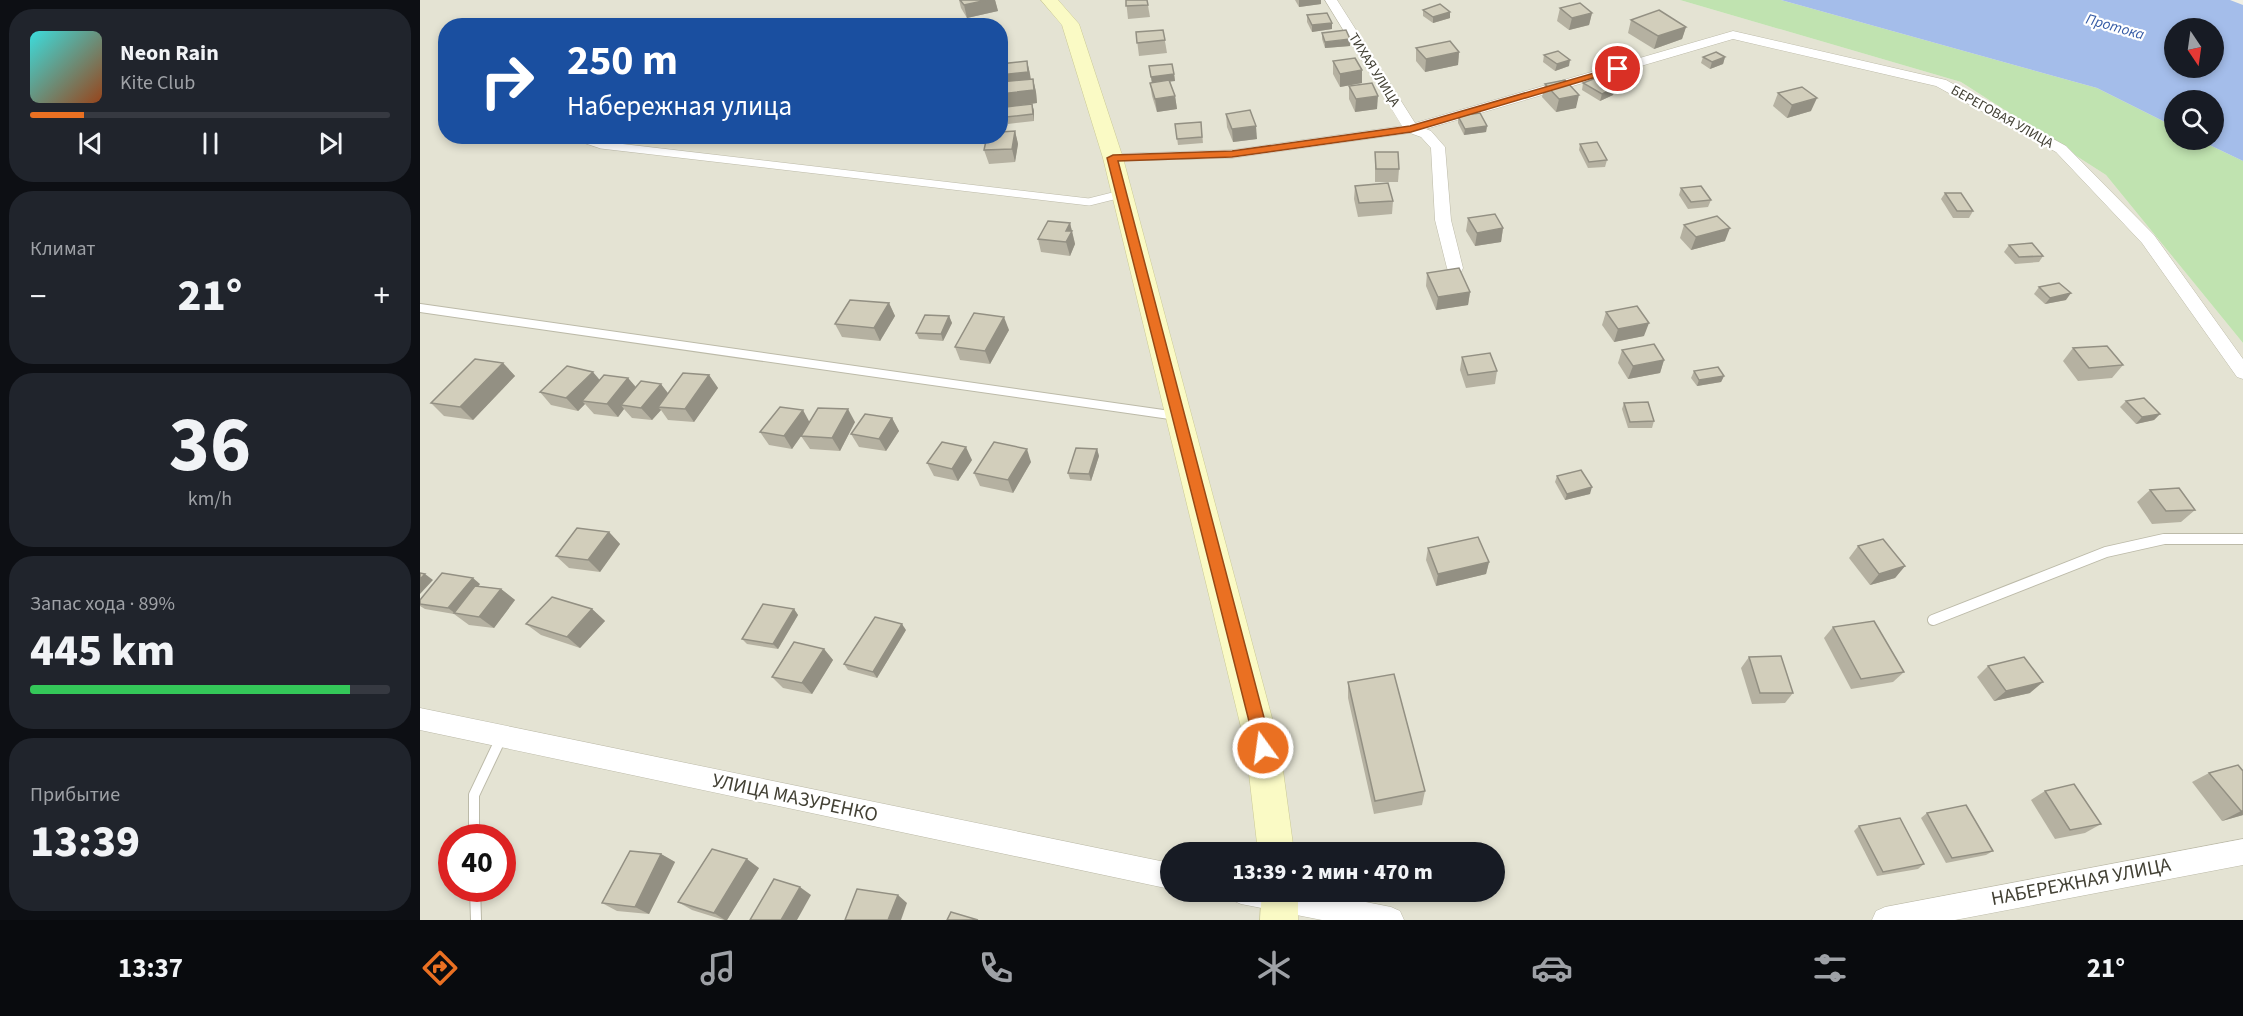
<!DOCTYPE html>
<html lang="ru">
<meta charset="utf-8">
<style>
body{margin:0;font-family:"Source Sans 3",sans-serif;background:#20242c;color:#f1f3f6;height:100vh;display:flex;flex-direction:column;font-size:22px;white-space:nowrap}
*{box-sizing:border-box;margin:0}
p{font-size:20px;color:#9ea1a6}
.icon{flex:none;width:33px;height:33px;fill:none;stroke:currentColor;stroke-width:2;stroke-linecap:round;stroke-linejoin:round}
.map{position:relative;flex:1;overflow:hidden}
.details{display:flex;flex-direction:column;gap:9px;padding:9px;background:#0d0f14;width:420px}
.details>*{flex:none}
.banner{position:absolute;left:18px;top:18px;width:570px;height:126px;border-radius:24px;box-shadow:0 3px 9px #0003;background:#1a4fa0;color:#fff;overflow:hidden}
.needle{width:39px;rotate:167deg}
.buttons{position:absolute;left:1744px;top:18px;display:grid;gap:12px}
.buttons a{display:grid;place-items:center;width:60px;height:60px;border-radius:50%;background:#171b24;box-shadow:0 3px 9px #0003;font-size:30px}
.speed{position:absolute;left:18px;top:824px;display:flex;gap:12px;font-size:30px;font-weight:700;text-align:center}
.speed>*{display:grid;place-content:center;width:78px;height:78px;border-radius:50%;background:#171b24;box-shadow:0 3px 9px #0003;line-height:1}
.speed .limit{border:9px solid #d22;background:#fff;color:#111}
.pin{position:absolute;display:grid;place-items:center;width:51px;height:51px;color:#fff;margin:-26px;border:3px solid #fff;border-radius:50%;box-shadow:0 2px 6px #0007}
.me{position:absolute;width:66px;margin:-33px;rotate:346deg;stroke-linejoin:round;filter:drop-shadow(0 0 4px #0008)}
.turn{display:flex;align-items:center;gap:21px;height:126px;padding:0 30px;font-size:27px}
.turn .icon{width:78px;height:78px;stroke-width:2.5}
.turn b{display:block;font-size:42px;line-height:51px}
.big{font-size:45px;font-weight:800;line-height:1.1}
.details .card{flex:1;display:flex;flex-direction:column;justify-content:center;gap:9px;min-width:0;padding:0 21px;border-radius:24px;background:#20242c}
.details .dial{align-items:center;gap:0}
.dial b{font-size:78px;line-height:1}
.song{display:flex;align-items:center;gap:18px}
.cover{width:72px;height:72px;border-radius:9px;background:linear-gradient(135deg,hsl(180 70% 55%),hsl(20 70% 35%))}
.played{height:6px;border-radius:3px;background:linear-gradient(90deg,#ea7022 15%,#363941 15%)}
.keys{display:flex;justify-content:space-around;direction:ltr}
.heat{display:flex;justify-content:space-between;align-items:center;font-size:33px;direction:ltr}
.charge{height:9px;border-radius:4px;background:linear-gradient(90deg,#34c759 89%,#363941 0)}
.trip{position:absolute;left:740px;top:842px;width:345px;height:60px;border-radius:30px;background:#171b24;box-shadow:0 3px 9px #0003;font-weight:800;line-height:60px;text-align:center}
.dock{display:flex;height:96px;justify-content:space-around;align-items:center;background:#090b0e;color:#9ea1a6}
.dock .icon{width:42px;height:42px}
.dock .on{color:#ea7022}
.dock b{font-size:27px;color:#f1f3f6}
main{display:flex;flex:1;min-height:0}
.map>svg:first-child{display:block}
</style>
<main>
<section class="details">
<div class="card">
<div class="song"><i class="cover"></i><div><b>Neon Rain</b><p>Kite Club</p></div></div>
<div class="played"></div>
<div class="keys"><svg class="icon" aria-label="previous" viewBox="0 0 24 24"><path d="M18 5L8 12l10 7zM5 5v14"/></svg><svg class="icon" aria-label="pause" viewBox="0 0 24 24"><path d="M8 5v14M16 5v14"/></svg><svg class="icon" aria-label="next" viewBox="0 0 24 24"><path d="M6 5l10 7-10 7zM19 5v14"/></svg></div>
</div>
<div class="card"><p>Климат</p>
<div class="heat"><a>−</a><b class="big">21°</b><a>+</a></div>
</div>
<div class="card dial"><b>36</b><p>km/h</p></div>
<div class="card"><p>Запас хода · 89%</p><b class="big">445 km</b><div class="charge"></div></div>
<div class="card"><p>Прибытие</p><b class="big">13:39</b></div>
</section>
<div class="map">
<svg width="1823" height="920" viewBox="0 0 1823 920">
<rect width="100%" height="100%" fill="#f1f0e5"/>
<path fill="#e4e3d3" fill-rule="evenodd" d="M0 0H1260L1541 82 1686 175 1823 343V920H0ZM26 26H580V136H26ZM32 837H82V888H32ZM750 852H1074V891H750Z"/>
<path fill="#c0e3b0" d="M1260 0H1361L1677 88 1755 127V140H1779L1823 161V343L1686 175 1541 82Z"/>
<path fill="#a4bdea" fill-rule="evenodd" d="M1361 0H1810L1823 5V161L1779 140H1794V100H1755V127L1677 88ZM1755 28H1794V68H1755Z"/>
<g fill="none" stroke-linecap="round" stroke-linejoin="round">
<g stroke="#bcbaa8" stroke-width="8">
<path id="lane-far2" d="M165 136 163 139 181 145 669 202 701 194"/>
</g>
<g stroke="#bcbaa8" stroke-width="10">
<path id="lane-far1" d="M0 308 757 416"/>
</g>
<g stroke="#bcbaa8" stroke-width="12">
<g id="lane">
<path d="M1513 620 1686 552 1744 539H1823"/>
<path d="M54 837V795L82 736"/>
<path d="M55 888 56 920"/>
</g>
</g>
<g stroke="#bcbaa8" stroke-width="1">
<g id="street">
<path d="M905 0H917L995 123 1313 31 1526 80 1646 146 1734 235 1823 359V379L1817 377 1722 243 1636 152 1516 86 1313 39 1006 129 1011 131 1025 147 1031 220 1043 268 1041 272H1029L1027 268 1015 220 1011 148 1001 137 990 133 812 158 688 161 686 158 693 154 812 150 982 126Z"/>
<path d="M0 708 750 863V889L0 730Z"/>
<path d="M1823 839V865L1535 920H1452L1456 911 1465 907Z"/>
<path d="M808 891H890L971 907 980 911 984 920H902L821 904 812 900Z"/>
</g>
</g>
<g stroke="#cbca95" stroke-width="1">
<g id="secondary">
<path d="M621 0H638L659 24 703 158 860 748 874 852H838L826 748 683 158 642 25Z"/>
<path d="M842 891H878V920H840Z"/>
</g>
</g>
<use href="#lane-far2" stroke="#fff" stroke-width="7"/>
<use href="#lane-far1" stroke="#fff" stroke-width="8"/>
<use href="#lane" stroke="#fff" stroke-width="10"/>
<use href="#street" fill="#fff" fill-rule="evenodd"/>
<use href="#secondary" fill="#fafac5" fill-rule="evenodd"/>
</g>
<g fill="#b5b1a1">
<path d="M539 0H575L578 11 547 18 541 8Z"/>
<path d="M706 0H727L730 17 708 19Z"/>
<path d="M875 0H901V4L879 7Z"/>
<path d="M1140 8 1172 13 1169 25 1149 30 1137 21Z"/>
<path d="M1003 10 1030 12V18L1013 23 1003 16Z"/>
<path d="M887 15 912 29 892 32 887 22Z"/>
<path d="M1211 20 1266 27 1262 39 1234 49 1208 33Z"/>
<path d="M743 30 747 53 719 56 716 32Z"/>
<path d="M902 33 930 46 905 48 902 39Z"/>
<path d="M996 48 1039 52 1038 65 1005 72 996 61Z"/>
<path d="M1124 55 1149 66 1135 71 1123 62Z"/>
<path d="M1283 57H1305L1303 64 1290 69 1281 63Z"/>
<path d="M607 61 610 74 611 79H613L616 92 617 103 590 106 612 104 614 111V121L588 124 586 117V107L580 108V64Z"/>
<path d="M913 61 942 83 920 87 913 74Z"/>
<path d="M729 66 754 74 755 81H750L755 96 757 109 737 112 732 96 730 83 732 82Z"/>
<path d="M1163 83 1195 88 1193 95 1180 101 1162 90Z"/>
<path d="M1125 84 1156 108 1136 112 1122 97Z"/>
<path d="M929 86 957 109 935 112 929 99Z"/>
<path d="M1358 93 1391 111 1367 118 1353 106Z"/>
<path d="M806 114 837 139 813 142 807 127Z"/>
<path d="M1038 116 1067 126 1066 132 1044 135 1038 123Z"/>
<path d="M781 122 783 143 758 145 755 124Z"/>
<path d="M595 131 598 144 595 162 569 164 564 150Z"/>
<path d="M1160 144 1187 160 1185 167 1168 168 1159 150Z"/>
<path d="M955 152 979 169 978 182H955Z"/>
<path d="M935 186 973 201 972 214 938 217 934 199Z"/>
<path d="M1261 188 1291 200 1288 207 1268 209 1259 195Z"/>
<path d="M1525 193 1553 211 1549 218H1533L1521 199Z"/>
<path d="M1048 218 1083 228 1081 242 1055 246 1046 231Z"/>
<path d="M650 223 655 244 650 256 621 252 618 239Z"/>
<path d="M1264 225 1305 241 1271 250 1260 238Z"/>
<path d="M1589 245 1623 256 1619 262 1595 264 1584 252Z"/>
<path d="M1007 273 1050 292 1048 305 1016 310 1006 286Z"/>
<path d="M1619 287 1646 300 1625 304 1614 294Z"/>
<path d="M469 303 475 316 460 341 422 337 415 324Z"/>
<path d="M1186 312 1224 336 1194 342 1182 325Z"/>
<path d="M529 316 532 323 523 341 499 339 496 333Z"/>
<path d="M589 330 570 364 540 360 535 347Z"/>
<path d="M1653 348 1703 365 1692 378 1658 381 1643 361Z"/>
<path d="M1202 350 1244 360 1240 373 1208 379 1198 363Z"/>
<path d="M1042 357 1077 371 1075 384 1046 388 1040 370Z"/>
<path d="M83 363 95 376 53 420 24 416 11 403Z"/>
<path d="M1274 371 1304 376 1301 382 1277 386 1271 378Z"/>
<path d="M289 375 298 388 274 422 248 420 241 410 232 420 212 418 204 409 198 417 174 414 165 404 158 411 131 405 120 392 180 380 208 378 216 387 248 394Z"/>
<path d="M1706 401 1740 414 1734 420 1716 424 1700 407Z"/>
<path d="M1204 403 1234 421 1232 428H1208L1202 409Z"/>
<path d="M472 418 479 431 466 451 439 447 431 434Z"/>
<path d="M390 422H435L420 451 390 449 381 436 382 435 372 449 349 445 340 432Z"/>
<path d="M677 449 679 456 671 481 650 479 648 473Z"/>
<path d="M552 460 538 481 514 476 507 463Z"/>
<path d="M611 462 593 493 560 486 554 473Z"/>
<path d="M1137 476 1170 494 1145 500 1135 482Z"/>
<path d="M1730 490 1775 510 1761 522 1732 524 1717 502Z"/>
<path d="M189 532 200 544 180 572 149 568 136 556Z"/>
<path d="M1438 546 1485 566 1475 578 1450 585 1429 558Z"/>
<path d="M1008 548 1069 562 1066 574 1016 586 1006 560Z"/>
<path d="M60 584 58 586 81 589 95 600 74 628 49 625 34 614 5 609 0 606V600Z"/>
<path d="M172 609 185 621 160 648 121 635 106 624Z"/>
<path d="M374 609 378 615 358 649 327 644 322 639Z"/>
<path d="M1413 627 1484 672 1473 682 1431 689 1404 638Z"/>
<path d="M486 630 457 678 428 670 424 664Z"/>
<path d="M404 649 413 660 392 694 363 688 352 677Z"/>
<path d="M1329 657 1373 693 1365 703 1332 704 1321 668Z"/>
<path d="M1568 666 1610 693 1574 701 1557 677Z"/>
<path d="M928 682 1005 791 1002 805 954 814 928 698Z"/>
<path d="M1823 771V815L1802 821 1772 782 1789 773Z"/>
<path d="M1625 791 1681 824 1665 833 1635 839 1611 800Z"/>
<path d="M1507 813 1573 851 1566 855 1526 863 1501 818Z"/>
<path d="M1439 826 1504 864 1498 869 1457 876 1434 831Z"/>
<path d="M241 854 255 862 229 914 197 911 182 903Z"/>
<path d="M339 868 307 920H304L272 910 258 902Z"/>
</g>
<g fill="#939083">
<path d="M567 0H575L578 11 547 18 544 5Z"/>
<path d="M879 0H901V4L879 7Z"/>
<path d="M1030 12V18L1013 23V17Z"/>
<path d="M1172 13 1169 25 1149 30 1152 18Z"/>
<path d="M912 23V29L892 32V25Z"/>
<path d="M1266 27 1262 39 1234 49 1238 36Z"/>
<path d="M930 39V46L905 48V42Z"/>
<path d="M1039 52 1038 65 1005 72 1006 59Z"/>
<path d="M1305 57 1303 64 1290 69 1292 62Z"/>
<path d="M1150 60 1149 66 1135 71 1137 64Z"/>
<path d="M607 61 610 74 611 85 580 88V75Z"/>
<path d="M942 70V83L920 87V74Z"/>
<path d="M754 74 755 81 732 84 731 77Z"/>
<path d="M613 79 616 92 617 103 580 108V94Z"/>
<path d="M1195 88 1193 95 1180 101 1182 94Z"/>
<path d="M1159 95 1156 108 1136 112 1139 99Z"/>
<path d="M755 96 757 109 737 112 735 99Z"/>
<path d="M958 96 957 109 935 112 936 99Z"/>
<path d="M1397 98 1391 111 1367 118 1372 105Z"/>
<path d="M612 104 614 111V121L613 114Z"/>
<path d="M836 126 837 139 813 142 812 129Z"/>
<path d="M1067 126 1066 132 1044 135 1045 129Z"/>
<path d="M595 131 598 144 595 162 592 149Z"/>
<path d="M650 223 655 244 650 256 646 242V231Z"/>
<path d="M1083 228 1081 242 1055 246 1057 233Z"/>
<path d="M1310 228 1305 241 1271 250 1276 237Z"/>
<path d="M1050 292 1048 305 1016 310 1018 297Z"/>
<path d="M1651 293 1646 300 1625 304 1630 298Z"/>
<path d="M469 303 475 316 460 341 454 328Z"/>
<path d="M529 316 532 323 523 341 521 334Z"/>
<path d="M584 317 589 330 570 364 565 351Z"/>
<path d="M1229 323 1224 336 1194 342 1198 329Z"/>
<path d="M1244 360 1240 373 1208 379 1213 366Z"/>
<path d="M83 363 95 376 53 420 40 407Z"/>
<path d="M173 372 184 385 162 401 165 404 158 411 146 398Z"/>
<path d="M289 375 298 388 274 422 265 409Z"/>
<path d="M1304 376 1301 382 1277 386 1279 380Z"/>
<path d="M208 378 219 391 201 405 204 409 198 417 187 404Z"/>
<path d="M241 384 251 397 238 407 241 410 232 420 221 408Z"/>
<path d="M428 409 435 422 420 451 412 438Z"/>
<path d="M383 410 390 423 372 449 364 436Z"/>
<path d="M1740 414 1734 420 1716 424 1722 417Z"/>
<path d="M472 418 479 431 466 451 459 439Z"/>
<path d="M546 447 552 460 538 481 532 469Z"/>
<path d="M607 449 611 462 593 493 588 480Z"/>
<path d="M677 449 679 456 671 481 669 474Z"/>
<path d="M1172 487 1170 494 1145 500 1147 494Z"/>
<path d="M189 532 200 544 180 572 168 560Z"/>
<path d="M1069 562 1066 574 1016 586 1018 574Z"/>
<path d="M1485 566 1475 578 1450 585 1459 574Z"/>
<path d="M5 574 13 580 0 594V579Z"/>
<path d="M53 578 60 584 36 614 28 608Z"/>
<path d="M81 589 95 600 74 628 59 617Z"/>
<path d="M172 609 185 621 160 648 147 637Z"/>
<path d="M374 609 378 615 358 649 353 644Z"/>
<path d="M482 624 486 630 457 678 453 672Z"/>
<path d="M404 649 413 660 392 694 382 683Z"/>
<path d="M1623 682 1610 693 1574 701 1586 691Z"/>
<path d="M1821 811H1823V815L1802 821Z"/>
<path d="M241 854 255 862 229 914 215 907Z"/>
<path d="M327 859 339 868 307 920H305L294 913Z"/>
<path d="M380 887 391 895 377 920H361Z"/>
<path d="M478 895 487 903 481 920H468Z"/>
</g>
<g fill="#d2cebb" stroke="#939083" stroke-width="1.5">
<path d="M540 0H567L544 5Z"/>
<path d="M706 0H727L728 5 706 6Z"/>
<path d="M1160 3 1172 13 1152 18 1140 8Z"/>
<path d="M1020 4 1030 12 1013 17 1003 10Z"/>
<path d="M1239 10 1266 27 1238 36 1211 20Z"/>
<path d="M907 13 912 23 892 25 887 15Z"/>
<path d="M743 30 745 40 717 43 716 32Z"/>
<path d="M926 30 930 39 905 42 902 33Z"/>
<path d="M1030 41 1039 52 1006 59 996 48Z"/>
<path d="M1138 51 1150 60 1137 64 1124 55Z"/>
<path d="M1296 52 1305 57 1292 62 1283 57Z"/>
<path d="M935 58 942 70 920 74 913 61Z"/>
<path d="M607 61 608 72 580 75V64Z"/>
<path d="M752 64 754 74 731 77 729 66Z"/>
<path d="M1176 78 1195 88 1182 94 1163 83Z"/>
<path d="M613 79 614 90 580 94V82Z"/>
<path d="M749 80 755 96 735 99 730 83Z"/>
<path d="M1145 80 1159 95 1139 99 1125 84Z"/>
<path d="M952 83 958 96 936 99 929 86Z"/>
<path d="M1382 87 1397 98 1372 105 1358 93Z"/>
<path d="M612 104 613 114 586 117V107Z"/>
<path d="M830 110 836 126 812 129 806 114Z"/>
<path d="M1060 113 1067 126 1045 129 1038 116Z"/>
<path d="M781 122 782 137 757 139 755 124Z"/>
<path d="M595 131 592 149 564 150 567 136H580V132Z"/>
<path d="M1177 142 1187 160 1169 162 1160 144Z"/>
<path d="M955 152H978L979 169H956Z"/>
<path d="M968 183 973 201 939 203 935 186Z"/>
<path d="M1281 186 1291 200 1271 202 1261 188Z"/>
<path d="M1525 193H1541L1553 211H1537Z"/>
<path d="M1075 214 1083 228 1057 233 1048 218Z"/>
<path d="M1297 216 1310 228 1276 237 1264 225Z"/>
<path d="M628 221 650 223 646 231H652L646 242 618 239Z"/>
<path d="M1612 243 1623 256 1599 257 1589 245Z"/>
<path d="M1039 268 1050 292 1018 297 1007 273Z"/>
<path d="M1639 283 1651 293 1630 298 1619 287Z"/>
<path d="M430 300 469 303 454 328 415 324Z"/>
<path d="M1217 306 1229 323 1198 329 1186 312Z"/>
<path d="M554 313 584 317 565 351 535 347Z"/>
<path d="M505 315 529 316 521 334 496 333Z"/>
<path d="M1234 344 1244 360 1213 366 1202 350Z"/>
<path d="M1687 346 1703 365 1669 368 1653 348Z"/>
<path d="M1070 353 1077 371 1048 375 1042 357Z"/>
<path d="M55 359 83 363 40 407 11 403Z"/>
<path d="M147 366 173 372 146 398 120 392Z"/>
<path d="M1298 367 1304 376 1279 380 1274 371Z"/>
<path d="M263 373 289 375 265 409 238 407Z"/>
<path d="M184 375 208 378 187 404 162 401Z"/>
<path d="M221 381 241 384 221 408 201 405Z"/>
<path d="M1724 398 1740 414 1722 417 1706 401Z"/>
<path d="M1228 402 1234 421 1210 422 1204 403Z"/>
<path d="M360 407 383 410 364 436 340 432Z"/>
<path d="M398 408 428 409 412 438 381 436Z"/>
<path d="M445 414 472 418 459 439 431 434Z"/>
<path d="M522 442 546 447 532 469 507 463Z"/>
<path d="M574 442 607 449 588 480 554 473Z"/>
<path d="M656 448 677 449 669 474 648 473Z"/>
<path d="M1161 470 1172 487 1147 494 1137 476Z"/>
<path d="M1759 488 1775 510 1746 511 1730 490Z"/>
<path d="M157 528 189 532 168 560 136 556Z"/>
<path d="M1058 537 1069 562 1018 574 1008 548Z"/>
<path d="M1463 539 1485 566 1459 574 1438 546Z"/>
<path d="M0 573 5 574 0 579Z"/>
<path d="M22 573 53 578 28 608 0 604V600Z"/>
<path d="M55 586 81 589 59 617 34 613Z"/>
<path d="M132 597 172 609 147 637 106 624Z"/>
<path d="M343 604 374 609 353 644 322 639Z"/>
<path d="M455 617 482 624 453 672 424 664Z"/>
<path d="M1454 621 1484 672 1441 679 1413 627Z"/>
<path d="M374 642 404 649 382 683 352 677Z"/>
<path d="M1361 656 1373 693H1340L1329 657Z"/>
<path d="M1604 657 1623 682 1586 691 1568 666Z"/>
<path d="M974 674 1005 791 955 801 928 682Z"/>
<path d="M1818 765 1823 771V811H1821L1789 773Z"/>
<path d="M1654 784 1681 824 1650 830 1625 791Z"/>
<path d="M1546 805 1573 851 1532 858 1507 813Z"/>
<path d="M1480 818 1504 864 1463 872 1439 826Z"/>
<path d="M292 849 327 859 294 913 258 902Z"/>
<path d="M210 851 241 854 215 907 182 903Z"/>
<path d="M354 879 380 887 361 920H330Z"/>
<path d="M437 889 478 895 468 920H425Z"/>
<path d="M531 912 558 920H527Z"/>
</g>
<path fill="#ea7022" stroke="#984916" stroke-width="1.5" d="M1195 67 1203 69 991 132 812 157 698 161 852 748 849 753 843 756 837 753 687 158 693 155 812 151 990 126Z"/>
<g text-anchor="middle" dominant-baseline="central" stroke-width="4.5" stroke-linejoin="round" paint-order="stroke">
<g font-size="14" fill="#434135" stroke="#fff">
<text transform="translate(954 70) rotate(58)">ТИХАЯ УЛИЦА</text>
<text transform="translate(1582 117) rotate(29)">БЕРЕГОВАЯ УЛИЦА</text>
</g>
<g font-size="15" font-style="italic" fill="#365ca6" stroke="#fff">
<text transform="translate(1695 27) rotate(16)">Протока</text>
</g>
<g font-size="20" fill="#434135" stroke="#fff">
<text transform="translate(375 798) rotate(12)">УЛИЦА МАЗУРЕНКО</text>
<text transform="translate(1661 882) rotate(-11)">НАБЕРЕЖНАЯ УЛИЦА</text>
</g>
</g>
</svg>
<div class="buttons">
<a><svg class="needle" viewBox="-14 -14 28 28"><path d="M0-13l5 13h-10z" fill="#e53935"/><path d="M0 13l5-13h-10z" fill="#9ea1a6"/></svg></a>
<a><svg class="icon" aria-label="search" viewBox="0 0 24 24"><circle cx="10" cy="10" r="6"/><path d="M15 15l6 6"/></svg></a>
</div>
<div class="speed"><div class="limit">40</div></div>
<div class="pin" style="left:1198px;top:69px;background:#d93025"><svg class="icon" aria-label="arrive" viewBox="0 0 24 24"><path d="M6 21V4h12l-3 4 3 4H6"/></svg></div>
<svg class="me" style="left:843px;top:748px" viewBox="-20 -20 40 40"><circle r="17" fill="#ea7022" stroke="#fff" stroke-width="3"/><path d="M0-11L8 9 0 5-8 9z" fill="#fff"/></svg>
<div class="trip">13:39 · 2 мин · 470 m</div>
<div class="banner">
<div class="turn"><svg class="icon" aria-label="right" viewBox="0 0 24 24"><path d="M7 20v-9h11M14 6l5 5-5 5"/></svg><div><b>250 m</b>Набережная улица</div></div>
</div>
</div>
</main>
<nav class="dock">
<b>13:37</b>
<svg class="icon on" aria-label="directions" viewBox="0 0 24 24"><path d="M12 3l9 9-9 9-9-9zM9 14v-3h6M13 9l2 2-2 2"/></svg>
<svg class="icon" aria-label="music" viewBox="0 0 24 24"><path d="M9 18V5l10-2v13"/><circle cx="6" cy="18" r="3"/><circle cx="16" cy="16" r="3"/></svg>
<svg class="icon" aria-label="phone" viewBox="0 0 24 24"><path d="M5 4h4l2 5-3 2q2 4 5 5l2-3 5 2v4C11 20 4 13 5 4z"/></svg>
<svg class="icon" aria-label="climate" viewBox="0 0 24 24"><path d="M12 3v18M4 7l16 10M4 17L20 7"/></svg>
<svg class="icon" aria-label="car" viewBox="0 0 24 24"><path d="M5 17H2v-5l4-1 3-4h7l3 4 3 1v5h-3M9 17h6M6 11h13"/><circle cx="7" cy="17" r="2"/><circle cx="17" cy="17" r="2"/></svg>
<svg class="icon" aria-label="filters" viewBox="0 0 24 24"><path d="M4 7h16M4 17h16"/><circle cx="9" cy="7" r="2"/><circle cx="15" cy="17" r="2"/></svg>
<b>21°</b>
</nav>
